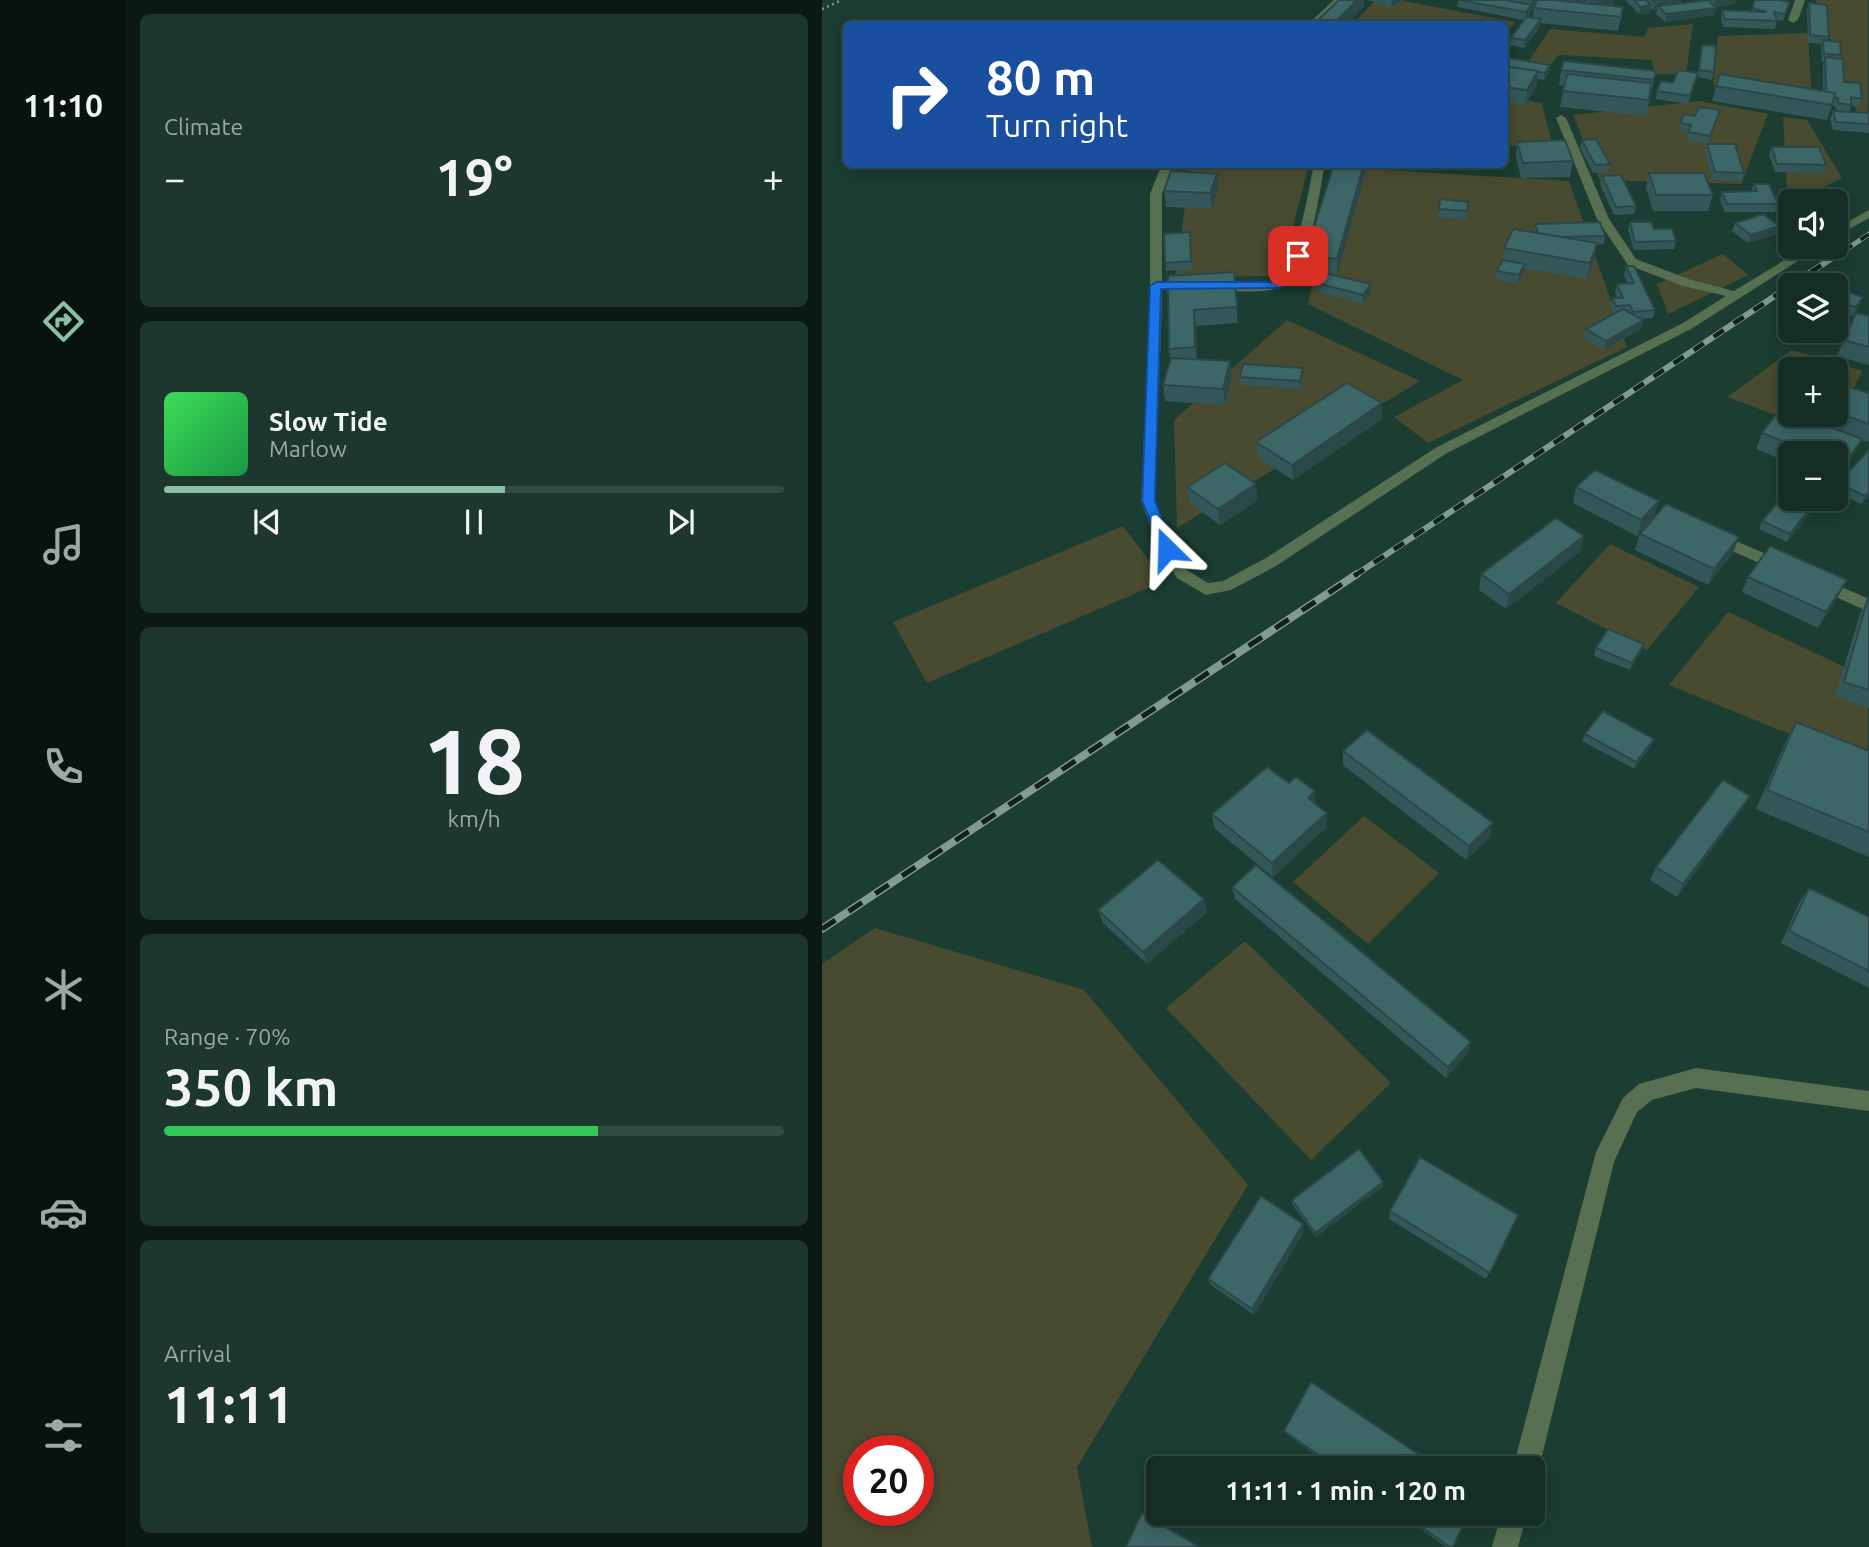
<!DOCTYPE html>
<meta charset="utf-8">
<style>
body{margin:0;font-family:Ubuntu,sans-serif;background:#1d362e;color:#f1f3f6;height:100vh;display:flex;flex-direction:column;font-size:26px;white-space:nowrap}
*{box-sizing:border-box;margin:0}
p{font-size:23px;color:#9da8a7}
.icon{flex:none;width:38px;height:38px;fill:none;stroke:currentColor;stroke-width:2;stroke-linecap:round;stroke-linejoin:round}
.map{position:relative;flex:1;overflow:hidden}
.drawer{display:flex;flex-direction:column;gap:14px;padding:14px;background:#0b1915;width:696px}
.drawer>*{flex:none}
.top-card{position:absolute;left:21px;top:21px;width:665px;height:147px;border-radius:10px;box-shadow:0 4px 18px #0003,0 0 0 2px #334a43;background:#1a4fa0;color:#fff;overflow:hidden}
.tools{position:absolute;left:956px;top:189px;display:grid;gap:14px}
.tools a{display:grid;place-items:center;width:70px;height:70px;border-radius:10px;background:#142e26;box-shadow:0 4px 18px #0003,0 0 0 2px #334a43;font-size:35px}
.speed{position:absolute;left:21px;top:1435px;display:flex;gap:14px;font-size:35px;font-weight:700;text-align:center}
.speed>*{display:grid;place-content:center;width:91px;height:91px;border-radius:50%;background:#142e26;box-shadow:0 4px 18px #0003,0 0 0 2px #334a43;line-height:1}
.speed .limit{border:10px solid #d22;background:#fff;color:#111}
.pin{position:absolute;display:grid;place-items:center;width:60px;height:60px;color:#fff;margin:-30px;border-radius:14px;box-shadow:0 4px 10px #0006}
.me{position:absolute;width:77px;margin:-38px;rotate:338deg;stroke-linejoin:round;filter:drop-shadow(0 0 5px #0008)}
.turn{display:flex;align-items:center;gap:24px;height:147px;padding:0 28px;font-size:32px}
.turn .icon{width:91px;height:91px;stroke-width:2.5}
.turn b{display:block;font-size:49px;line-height:60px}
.big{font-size:52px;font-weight:700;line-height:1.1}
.drawer .tile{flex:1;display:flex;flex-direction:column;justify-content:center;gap:10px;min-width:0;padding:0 24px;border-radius:10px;background:#1d362e}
.drawer .dial{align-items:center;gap:0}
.dial b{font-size:91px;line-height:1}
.song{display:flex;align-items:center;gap:21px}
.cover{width:84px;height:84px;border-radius:10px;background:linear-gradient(135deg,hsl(130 70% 55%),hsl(140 70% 35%))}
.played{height:7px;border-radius:4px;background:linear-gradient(90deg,#8abfa5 55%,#334a43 55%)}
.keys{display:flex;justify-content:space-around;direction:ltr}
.heat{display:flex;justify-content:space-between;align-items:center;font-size:38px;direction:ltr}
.charge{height:10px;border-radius:5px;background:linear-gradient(90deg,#34c759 70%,#334a43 0)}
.trip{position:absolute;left:324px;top:1456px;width:399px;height:70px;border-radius:10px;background:#142e26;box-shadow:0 4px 18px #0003,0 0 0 2px #334a43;font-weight:700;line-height:70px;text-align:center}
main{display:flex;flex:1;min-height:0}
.dock{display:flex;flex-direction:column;width:126px;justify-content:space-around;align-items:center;background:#08120f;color:#9da8a7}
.dock .icon{width:49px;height:49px}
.dock .on{color:#8abfa5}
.dock b{font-size:32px;color:#f1f3f6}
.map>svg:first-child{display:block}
</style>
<main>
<nav class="dock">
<b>11:10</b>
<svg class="icon on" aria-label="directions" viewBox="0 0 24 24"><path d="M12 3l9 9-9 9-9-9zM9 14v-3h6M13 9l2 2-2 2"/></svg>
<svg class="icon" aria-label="music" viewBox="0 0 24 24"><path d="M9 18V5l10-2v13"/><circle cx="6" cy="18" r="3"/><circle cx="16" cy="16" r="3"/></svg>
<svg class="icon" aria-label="phone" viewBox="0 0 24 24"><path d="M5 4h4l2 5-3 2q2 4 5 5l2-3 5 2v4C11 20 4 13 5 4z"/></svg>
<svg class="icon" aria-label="climate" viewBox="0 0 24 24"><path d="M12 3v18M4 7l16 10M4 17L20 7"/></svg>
<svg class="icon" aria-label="car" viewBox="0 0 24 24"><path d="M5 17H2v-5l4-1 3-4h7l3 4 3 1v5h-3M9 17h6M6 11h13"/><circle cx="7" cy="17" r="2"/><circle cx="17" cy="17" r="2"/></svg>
<svg class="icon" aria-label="filters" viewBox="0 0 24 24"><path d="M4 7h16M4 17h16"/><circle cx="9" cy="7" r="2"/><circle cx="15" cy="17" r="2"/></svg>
</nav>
<section class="drawer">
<div class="tile"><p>Climate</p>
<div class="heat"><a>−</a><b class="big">19°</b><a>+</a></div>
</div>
<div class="tile">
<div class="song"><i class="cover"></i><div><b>Slow Tide</b><p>Marlow</p></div></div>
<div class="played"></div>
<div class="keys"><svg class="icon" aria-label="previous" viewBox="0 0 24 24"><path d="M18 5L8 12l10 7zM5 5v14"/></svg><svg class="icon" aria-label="pause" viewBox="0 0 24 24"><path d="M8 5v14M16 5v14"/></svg><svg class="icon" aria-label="next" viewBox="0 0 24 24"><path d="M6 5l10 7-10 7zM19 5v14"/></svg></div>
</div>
<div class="tile dial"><b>18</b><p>km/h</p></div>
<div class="tile"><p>Range · 70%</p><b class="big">350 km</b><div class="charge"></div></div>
<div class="tile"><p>Arrival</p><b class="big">11:11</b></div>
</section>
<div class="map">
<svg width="1047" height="1547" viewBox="0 0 1047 1547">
<rect width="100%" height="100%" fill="#1b3d32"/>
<g fill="#494b30" fill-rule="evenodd">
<path d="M554 0H576L693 22 683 35 682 24H530Z"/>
<path d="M994 0H1046V116L1037 117Z"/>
<path d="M871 24 864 74H832L830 60 737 55 726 68 705 64 728 29 822 37 826 28Z"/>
<path d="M986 33 990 100 891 85 896 36Z"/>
<path d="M682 97 720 103 731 148 683 145Z"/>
<path d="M877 101 946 114 919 184 778 180 751 115Z"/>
<path d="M961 117 985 120 1020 178 973 201H968L966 205Z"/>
<path d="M369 165H487L458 276 353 277Z"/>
<path d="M515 167 747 181 805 347 606 443 572 417 641 380 486 304Z"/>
<path d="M901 254 926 275 846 314 835 284Z"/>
<path d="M465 320 598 381 355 528 352 420Z"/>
<path d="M970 350 1040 371 1010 436 905 397ZM968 369H1013V415H968Z"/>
<path d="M301 526 342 581 105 683 71 622Z"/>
<path d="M788 544 877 587 825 650 734 603Z"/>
<path d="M906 612 1046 678V766L847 685Z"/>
<path d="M542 816 617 873 546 944 471 882Z"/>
<path d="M53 928 262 990 426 1185 255 1467 270 1547H0V964ZM37 1451H96V1510H37Z"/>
<path d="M423 941 569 1083 489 1160 344 1008Z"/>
</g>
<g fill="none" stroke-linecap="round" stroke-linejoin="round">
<path stroke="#7d978e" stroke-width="2.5" stroke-dasharray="2 3.5" stroke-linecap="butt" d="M0 9 20 0"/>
<g fill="#577052" fill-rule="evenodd">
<path d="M512 0H522L495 24H486Z"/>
<path d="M973 0H983L976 20 971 23 966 20Z"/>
<path d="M739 115 744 118 787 219 814 259 869 280 912 291 984 247H998L869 329 625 453 454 566 409 590 384 595 355 578 337 549 319 501 328 301V194L340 164H351L340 194V301L333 501 352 549 365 570 386 583 401 581 444 558 615 447 861 323 904 296 861 286 806 265 775 219 734 118Z"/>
<path d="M492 164H503C497 194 488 270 461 286 447 295 402 291 386 288L384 285 390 281C408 282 434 288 451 282 474 273 487 188 492 164Z"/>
<path d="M1047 210V218L1013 237V229Z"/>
<path d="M893 532 965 563 968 567 960 572 955 571 888 541 886 537Z"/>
<path d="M999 578 1047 599V612L994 588 991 584Z"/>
<path d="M874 1068 1047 1091V1111L874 1088 830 1100 815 1112 792 1162 717 1468 710 1478V1468H691L774 1152 801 1098 817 1084Z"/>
<path d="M679 1514H705L696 1547H670Z"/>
</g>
<g stroke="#819b92" stroke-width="5">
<path id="rail-far2" d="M1022 251 1047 234"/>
</g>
<g stroke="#819b92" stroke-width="6">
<g id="rail-far1">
<path d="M969 285 1024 249"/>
<path d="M532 576 968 286"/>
</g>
</g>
<g stroke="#819b92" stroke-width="8">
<path id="rail" d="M0 929 535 574"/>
</g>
<use href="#rail-far2" stroke="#12211b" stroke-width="3.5" stroke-dasharray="10" stroke-linecap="butt"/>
<use href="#rail-far1" stroke="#12211b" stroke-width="4.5" stroke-dasharray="12" stroke-linecap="butt"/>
<use href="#rail" stroke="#12211b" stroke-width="5" stroke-dasharray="16" stroke-linecap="butt"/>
</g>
<g fill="#345859" fill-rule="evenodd">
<path d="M547 0H582L569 7Z"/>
<path d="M636 0H790L791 1 790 6 801 7 796 31 718 23V27L702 48 688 45 689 38 702 20 635 7ZM712 8 711 18 705 17Z"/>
<path d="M803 0H860L859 3 885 0H914L913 4 893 7 894 8 892 15 843 22 834 14 835 10H831L829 8 828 13 817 14Z"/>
<path d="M968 2 961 21 955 20 953 29 901 27 899 18 900 10 929 11 930 8Z"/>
<path d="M987 3 1007 37 1005 41 1019 55 1018 58 1022 82 1040 99 1037 106H1029L1027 112 1047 113V133L1011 130 1008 119 1011 111H1014L1013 106H1010L1005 120 890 101 894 86 1001 91V65L1002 62H1000L999 48 1000 44 986 43 985 10Z"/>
<path d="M880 45 892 72 890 80 875 77 866 104 834 99 835 91 851 83 876 73Z"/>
<path d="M682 57 728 65 727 72 722 80 715 79 714 87 703 105 682 102Z"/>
<path d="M739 70 834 71 824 116 738 107 742 86 737 85Z"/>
<path d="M896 118 886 144 922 173 920 181 891 180 883 152 885 144 864 140 866 133 856 131 858 123Z"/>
<path d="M760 140 788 164 786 172 771 173 758 148Z"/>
<path d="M695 142 751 161 748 177 699 178 694 157Z"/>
<path d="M950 147 1004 165 1001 173 953 172 947 155Z"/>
<path d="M389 164H423L421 169 390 166Z"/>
<path d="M559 164H598L597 168Z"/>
<path d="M827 173 891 195 886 211H831L824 188Z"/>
<path d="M543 174 515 275 507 274 549 292 541 303 494 292V283L502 273 484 272 483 256Z"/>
<path d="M780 176 814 206 812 214 792 215 778 184Z"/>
<path d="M932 184 956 204 953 212H903L898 200 900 192 929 191Z"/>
<path d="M396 189 390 209 344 207 342 191Z"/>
<path d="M646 202 644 220 616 217 617 209Z"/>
<path d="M967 202H968V213L964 210Z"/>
<path d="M808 222 832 229 854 241 852 249 812 250 806 230Z"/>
<path d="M913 223 955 234 926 243 910 231Z"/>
<path d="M713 224 783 236 782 244H775L772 259 765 279 702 268V272L696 283 674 279 675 271 681 260 682 248 712 233Z"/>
<path d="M368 232 370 269 344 271 343 263Z"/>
<path d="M804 266 833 310 831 318 819 319V329L782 350 762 338 764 329 792 314 789 307 790 298H796L793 293 795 284H806L802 275Z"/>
<path d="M412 272 416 323 374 326 375 359 408 361 410 377 403 405 343 401 341 385 348 359 347 349 346 276Z"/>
<path d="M1013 297 1038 305 1031 316 1013 310Z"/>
<path d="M1047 316V365L1015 356 1022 340Z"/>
<path d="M481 368V376L478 389 419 385 418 377Z"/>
<path d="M1013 383 1046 393 1047 390V440L1046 442 1039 440 1032 454 1014 481H1013V453H968V463L934 449 940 433 992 420 994 415H1013Z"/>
<path d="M560 419 471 480 436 458 434 442Z"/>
<path d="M1047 450V496L1039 504 1013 492V489L1016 483Z"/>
<path d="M365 487 436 500 398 525 367 502Z"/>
<path d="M754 487 832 517 917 537 911 553 886 585 813 550 818 534 832 518 815 536 751 503Z"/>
<path d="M995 500 992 508 965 542 937 529 940 521Z"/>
<path d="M762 536 758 552 684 609 657 590 659 574Z"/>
<path d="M926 577 1017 595 996 628 920 592Z"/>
<path d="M1046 598 1047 599V708L1013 697 1038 614Z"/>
<path d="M822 644 819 652 808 670 772 656 774 648Z"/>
<path d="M974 722 1047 751V857L934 809 963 743Z"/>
<path d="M763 734 832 739 829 746 812 769 760 741Z"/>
<path d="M521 751 671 823 668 837 644 860 521 765Z"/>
<path d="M928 796 920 809 855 897 828 880 834 867Z"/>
<path d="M494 804 505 827 451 877 392 828 390 814Z"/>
<path d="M410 887 649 1042 646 1053 624 1078 413 899Z"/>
<path d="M987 888 1047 917V988L959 943 978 901Z"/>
<path d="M382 899 385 912 325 964 281 923 276 910Z"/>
<path d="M561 1182V1186L494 1237 470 1204V1200Z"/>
<path d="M568 1211 696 1215 664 1279 567 1219Z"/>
<path d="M482 1232 432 1315 389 1285 386 1279Z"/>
<path d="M462 1431 617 1468H512L464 1434Z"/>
<path d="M577 1514H646L631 1547H624Z"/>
</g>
<g fill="#2b4748">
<path d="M535 0H542V7L525 24 516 19Z"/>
<path d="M570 0H582L569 7Z"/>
<path d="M710 0H719L703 20 704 12 710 5Z"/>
<path d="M738 0H765L763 11 736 10Z"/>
<path d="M860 0 859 8 836 6 835 10H831L833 3Z"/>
<path d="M893 0H914L913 4 892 7Z"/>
<path d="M791 1 789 16 771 3Z"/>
<path d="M829 5 828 13 817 14 818 7Z"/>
<path d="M894 8 892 15 843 22 844 14Z"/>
<path d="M719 19 718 27 702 48 703 40Z"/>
<path d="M728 65 727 72 722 80 723 73Z"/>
<path d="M716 71 714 87 703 105 705 90Z"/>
<path d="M542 164H543V174L515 275V259Z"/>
<path d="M395 174 396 189 390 209 388 193Z"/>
<path d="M957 226 955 234 926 243 929 235Z"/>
<path d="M775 243 772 259 765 279 768 263Z"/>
<path d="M703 264 702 272 696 283 697 275Z"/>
<path d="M549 284V292L541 303V295Z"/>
<path d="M1041 297 1038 305 1031 316 1034 307Z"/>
<path d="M372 310 374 326 375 363 373 347Z"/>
<path d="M821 320 819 329 782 350 784 341Z"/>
<path d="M408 361 410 377 403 405 401 389Z"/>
<path d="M481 368V376L478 389V381Z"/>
<path d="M560 403V419L471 480 470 465Z"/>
<path d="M1040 439 1032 454 1014 481 1022 465Z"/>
<path d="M434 484 436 500 398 525 396 509Z"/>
<path d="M1047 493V496L1039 504 1043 496Z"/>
<path d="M995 500 992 508 965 542 968 534Z"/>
<path d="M837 501 832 517 815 536 819 520Z"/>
<path d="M762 536 758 552 684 609 687 594Z"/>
<path d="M917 537 911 553 886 585 892 569Z"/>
<path d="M1025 580 1017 595 996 628 1004 612Z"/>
<path d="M822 644 819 652 808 670 810 663Z"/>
<path d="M832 739 829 746 812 769 814 762Z"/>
<path d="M493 791 494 805 486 798Z"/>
<path d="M928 796 920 809 855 897 861 884Z"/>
<path d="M505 813V827L451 877 450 863Z"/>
<path d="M671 823 668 837 644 860 647 846Z"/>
<path d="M382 899 385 912 325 964 321 952Z"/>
<path d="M649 1042 646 1053 624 1078 626 1067Z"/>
<path d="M561 1182V1186L494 1237 493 1233Z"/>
<path d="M481 1224 482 1232 432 1315 430 1309Z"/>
<path d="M320 1513H323L379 1547H377Z"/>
</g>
<g fill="#3d6667" stroke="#2b4748" stroke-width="2">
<path d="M517 0H535L516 19 545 24H492Z"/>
<path d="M637 0H683L710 5 704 12Z"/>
<path d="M715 0H731L801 7 799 17 712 8Z"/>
<path d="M768 0H790L791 1 771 3Z"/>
<path d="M812 0H824L829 5 818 7Z"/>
<path d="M830 0H860L833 3Z"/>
<path d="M886 0 894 8 844 14 836 6Z"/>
<path d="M933 0H957L968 2 963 14 952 12 955 21 903 19 900 10 945 12 930 8Z"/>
<path d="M987 3 1005 5 1007 37 988 35Z"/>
<path d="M704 17 719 19 703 40 689 38Z"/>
<path d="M1001 40 1018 42 1019 55 1002 54Z"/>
<path d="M880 45 894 46 892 72 877 70Z"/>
<path d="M682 57 728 65 723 73 682 66Z"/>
<path d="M1003 57 1021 59 1022 82 1038 83 1040 99 1029 97V105L1016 103V98H1012L1013 93 1004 92Z"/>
<path d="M742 61 834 71 832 80 739 70Z"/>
<path d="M682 66 716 71 705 90 682 87Z"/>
<path d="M856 70 876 73 868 96 835 91 839 81 851 83Z"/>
<path d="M745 74 829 83 827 100 741 91Z"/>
<path d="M898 74 1013 93 1010 105 894 86Z"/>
<path d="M877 107 898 110 888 136 866 132 869 125 858 123 862 114 873 116Z"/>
<path d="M1011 111 1047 113V124L1014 122Z"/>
<path d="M774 139 788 164 773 165 760 140Z"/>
<path d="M743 140 751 161 701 163 695 142Z"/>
<path d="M885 144H913L922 173 893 172Z"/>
<path d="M950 147H997L1004 165 955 164Z"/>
<path d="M512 164H542L515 259 483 256Z"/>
<path d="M349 171 395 174 388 193 342 191Z"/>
<path d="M827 173H882L891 195H834Z"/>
<path d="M799 175 814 206 794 207 780 176Z"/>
<path d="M932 184H947L956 204H905L900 192 935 191Z"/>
<path d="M997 192 1010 201H969Z"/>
<path d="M618 199 646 202 645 211 617 209Z"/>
<path d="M941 214 957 226 929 235 913 223Z"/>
<path d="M778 222 783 236 737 237 716 233 713 224Z"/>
<path d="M808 222H829L832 229H850L854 241 813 242Z"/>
<path d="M691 229 775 243 768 263 682 248Z"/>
<path d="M368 232 369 261 343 263 342 234Z"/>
<path d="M681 260 703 264 697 275 675 271Z"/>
<path d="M804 266H812L833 310 811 312 808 305 794 306 790 298H801L795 284 812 283Z"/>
<path d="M412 272 415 307 372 310 373 347 347 349 346 276Z"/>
<path d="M502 273 549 284 541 295 494 283Z"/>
<path d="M1018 290 1041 297 1034 307 1013 301V297Z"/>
<path d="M801 309 821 320 784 341 764 329Z"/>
<path d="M1034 313 1047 316V347L1022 340Z"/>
<path d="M349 358 408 361 401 389 341 385Z"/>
<path d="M421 364 481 368 478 381 418 377Z"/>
<path d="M525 383 560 403 470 465 434 442Z"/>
<path d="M1013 383 1047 393V424L1013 412Z"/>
<path d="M959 408 968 411V415H977L1040 439 1022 465 1013 462V453H991L940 433Z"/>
<path d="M1047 450V493L1043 496 1016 483Z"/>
<path d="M403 463 434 484 396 509 365 487Z"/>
<path d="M773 470 837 501 819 520 754 487Z"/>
<path d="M968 488V499H992L995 500 968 534 940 521Z"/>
<path d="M844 504 917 537 892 569 818 534Z"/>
<path d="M734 518 762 536 687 594 659 574Z"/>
<path d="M948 546 1025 580 1004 612 926 577Z"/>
<path d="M1046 598 1047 599V690L1022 682Z"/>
<path d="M786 629 822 644 810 663 774 648Z"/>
<path d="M781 711 832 739 814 762 763 734Z"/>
<path d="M974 722 1047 751V832L945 790Z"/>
<path d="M545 730 671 823 647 846 521 751Z"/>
<path d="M445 767 467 783 474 777 493 791 486 798 505 813 450 863 390 814Z"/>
<path d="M901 780 928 796 861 884 834 867Z"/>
<path d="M336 860 382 899 321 952 276 910Z"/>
<path d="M434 865 649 1042 626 1067 410 887Z"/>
<path d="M987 888 1047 917V971L967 931Z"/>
<path d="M537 1149 561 1182 493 1233 470 1200Z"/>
<path d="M598 1157 696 1215 668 1273 568 1211Z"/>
<path d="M439 1196 481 1224 430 1309 386 1279Z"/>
<path d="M489 1382 617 1468H515L462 1431Z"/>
<path d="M320 1513 377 1547H304Z"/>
<path d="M580 1514H646L631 1547H628Z"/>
</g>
<path fill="#1a73e8" stroke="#114b97" stroke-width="2" d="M476 252 481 256 470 279 458 288 339 289 333 501 352 549 345 553 341 552 320 501 328 286 334 282H452C464 273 466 257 476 252Z"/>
</svg>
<div class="tools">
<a><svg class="icon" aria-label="sound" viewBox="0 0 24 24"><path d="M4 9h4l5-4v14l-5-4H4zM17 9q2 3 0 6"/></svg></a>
<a><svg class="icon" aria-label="layers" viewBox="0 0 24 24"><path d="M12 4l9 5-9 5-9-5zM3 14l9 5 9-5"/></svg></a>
<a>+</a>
<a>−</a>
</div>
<div class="speed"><div class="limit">20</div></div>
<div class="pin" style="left:476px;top:256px;background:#d93025"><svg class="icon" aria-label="arrive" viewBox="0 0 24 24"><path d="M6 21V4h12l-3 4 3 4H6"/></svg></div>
<svg class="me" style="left:345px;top:549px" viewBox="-20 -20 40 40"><path d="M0-17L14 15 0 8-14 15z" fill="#1a73e8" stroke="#fff" stroke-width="4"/></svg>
<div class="trip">11:11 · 1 min · 120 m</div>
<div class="top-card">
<div class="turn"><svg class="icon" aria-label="right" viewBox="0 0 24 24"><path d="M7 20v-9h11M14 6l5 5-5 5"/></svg><div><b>80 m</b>Turn right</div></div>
</div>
</div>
</main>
